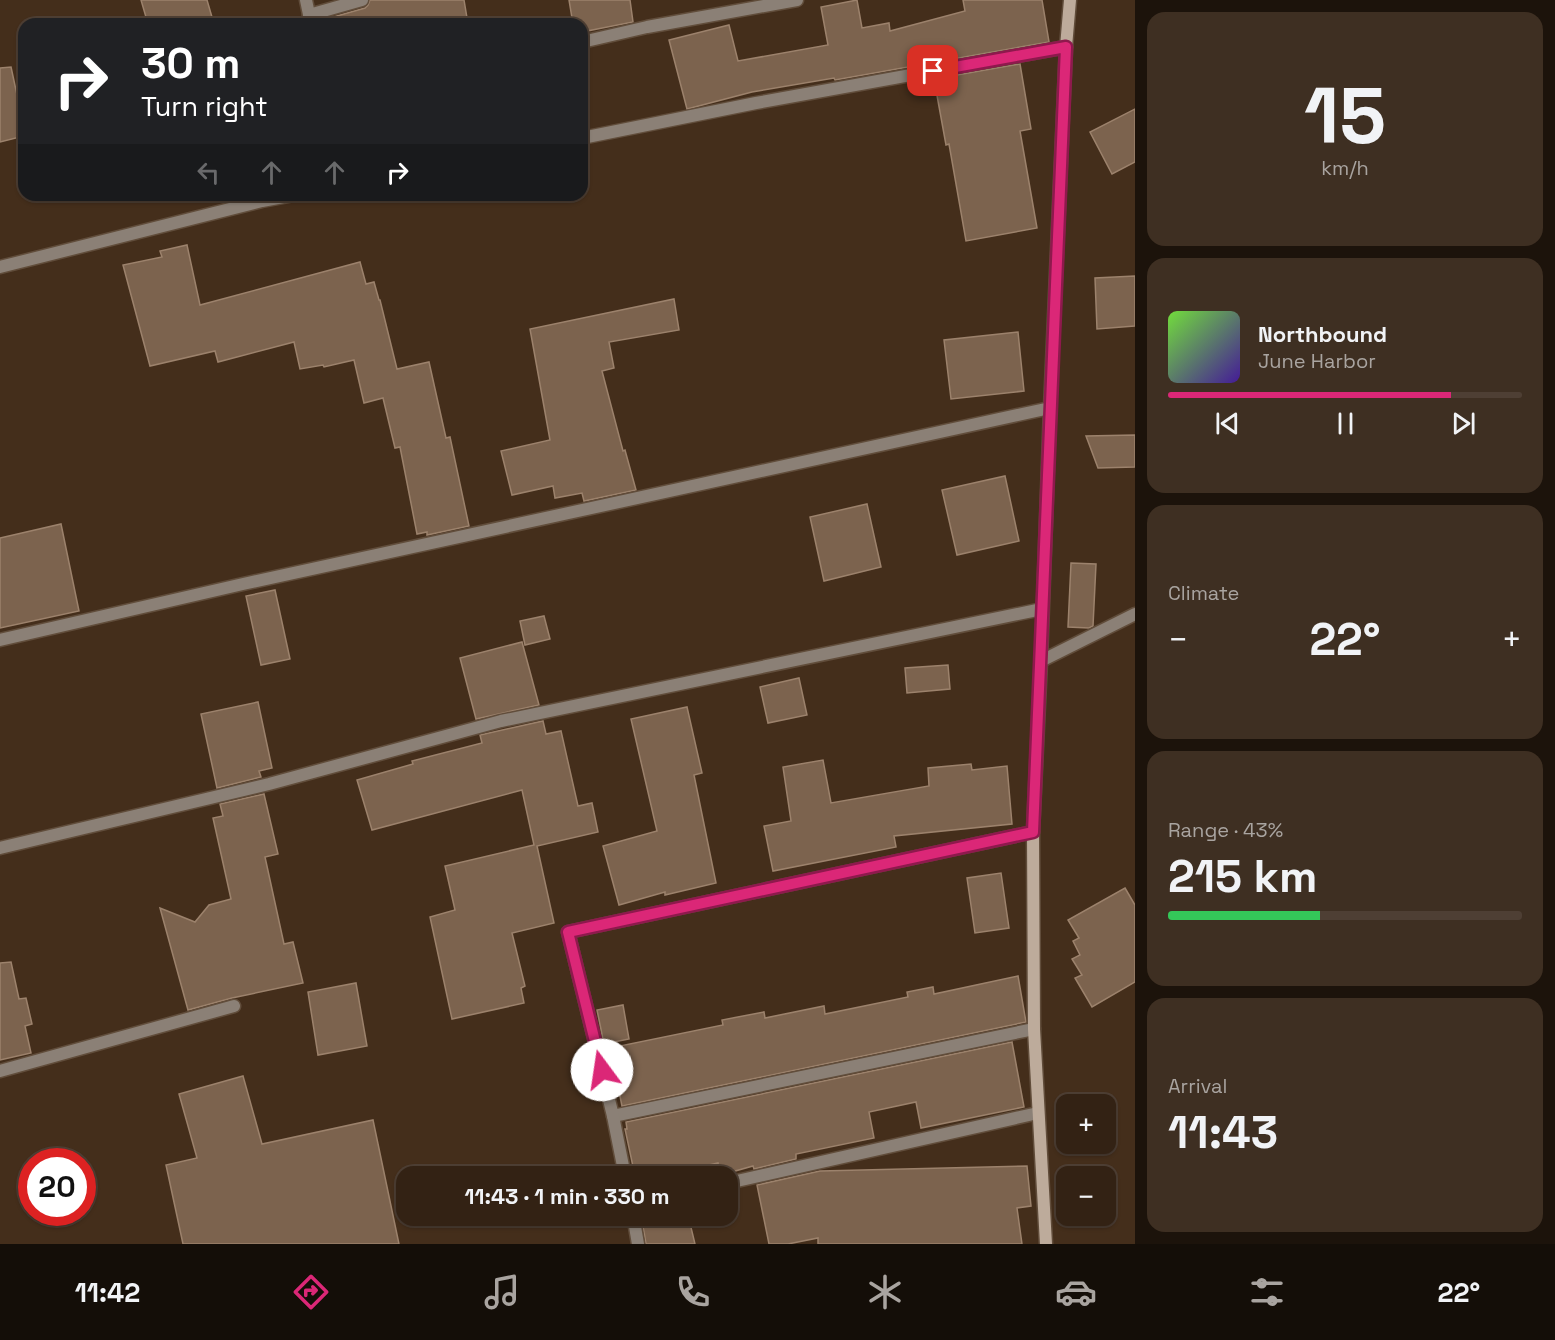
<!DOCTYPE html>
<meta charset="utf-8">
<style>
body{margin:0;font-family:"Space Grotesk",sans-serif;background:#3e2f22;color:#f1f3f6;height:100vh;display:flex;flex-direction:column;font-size:22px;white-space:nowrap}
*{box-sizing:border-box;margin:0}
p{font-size:20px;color:#a9a4a0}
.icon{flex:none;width:33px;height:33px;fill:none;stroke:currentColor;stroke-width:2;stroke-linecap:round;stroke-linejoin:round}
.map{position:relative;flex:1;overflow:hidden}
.panel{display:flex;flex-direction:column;gap:12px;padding:12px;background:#1c130b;width:420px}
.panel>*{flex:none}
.hud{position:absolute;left:18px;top:18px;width:570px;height:183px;border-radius:18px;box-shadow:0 2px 4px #0004,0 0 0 2px #4e3f34;background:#202124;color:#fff;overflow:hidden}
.fabs{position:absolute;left:1056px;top:1094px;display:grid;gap:12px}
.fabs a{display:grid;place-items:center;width:60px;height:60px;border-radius:12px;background:#332214;box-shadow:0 2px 4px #0004,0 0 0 2px #4e3f34;font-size:30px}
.speed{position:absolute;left:18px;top:1148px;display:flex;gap:12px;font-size:30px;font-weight:700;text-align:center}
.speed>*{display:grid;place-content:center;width:78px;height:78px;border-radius:50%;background:#332214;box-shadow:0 2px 4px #0004,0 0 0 2px #4e3f34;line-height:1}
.speed .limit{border:9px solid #d22;background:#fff;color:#111}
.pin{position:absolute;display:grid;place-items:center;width:51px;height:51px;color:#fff;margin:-26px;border-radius:12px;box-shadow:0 3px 9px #0006}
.me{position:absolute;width:66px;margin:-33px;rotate:346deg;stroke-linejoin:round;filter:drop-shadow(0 0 4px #0008)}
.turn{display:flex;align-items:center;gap:21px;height:126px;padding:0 24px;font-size:27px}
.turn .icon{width:78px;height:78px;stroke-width:2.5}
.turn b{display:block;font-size:42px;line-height:51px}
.lanes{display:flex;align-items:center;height:57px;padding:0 24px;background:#0003;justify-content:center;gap:30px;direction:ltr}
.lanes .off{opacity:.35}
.big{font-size:45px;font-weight:800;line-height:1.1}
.panel .tile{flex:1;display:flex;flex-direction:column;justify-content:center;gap:9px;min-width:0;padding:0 21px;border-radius:18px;background:#3e2f22}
.panel .dial{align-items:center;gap:0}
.dial b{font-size:78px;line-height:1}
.song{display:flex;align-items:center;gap:18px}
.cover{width:72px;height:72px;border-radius:9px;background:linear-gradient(135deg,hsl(100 70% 55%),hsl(260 70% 35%))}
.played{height:6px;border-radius:3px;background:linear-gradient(90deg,#db2777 80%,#4e3f34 80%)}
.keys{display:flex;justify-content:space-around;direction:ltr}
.heat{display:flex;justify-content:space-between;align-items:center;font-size:33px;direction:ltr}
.charge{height:9px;border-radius:4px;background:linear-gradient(90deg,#34c759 43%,#4e3f34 0)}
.trip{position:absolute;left:396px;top:1166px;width:342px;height:60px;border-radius:18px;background:#332214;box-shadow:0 2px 4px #0004,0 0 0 2px #4e3f34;font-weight:800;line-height:60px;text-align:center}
.dock{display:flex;height:96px;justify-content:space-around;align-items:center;background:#140e08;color:#a9a4a0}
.dock .icon{width:42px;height:42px}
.dock .selected{color:#db2777}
.dock b{font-size:27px;color:#f1f3f6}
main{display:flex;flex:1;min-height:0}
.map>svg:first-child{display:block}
</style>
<main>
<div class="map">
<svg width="1135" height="1244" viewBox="0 0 1135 1244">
<rect width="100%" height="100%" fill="#442e1b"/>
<g fill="#7c634e" stroke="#9c826c" stroke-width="1.5">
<path d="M141 0H207L214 24H148Z"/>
<path d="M370 0H464L468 24H319V21L365 8 368 5Z"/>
<path d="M569 0H630L633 22 582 32V24H573Z"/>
<path d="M857 0 862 28 889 23 890 31 965 11 963 0H1042L1049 42 835 80 834 78 752 92 687 109 669 40 729 25 738 61 828 45 821 7Z"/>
<path d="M1020 64 1031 129 1020 131 1037 228 966 241 949 144 946 145 934 79Z"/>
<path d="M11 67 24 127V136L0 142V68Z"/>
<path d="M1135 109V162L1112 174 1090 132Z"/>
<path d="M187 245 200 305 360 262 366 284 374 282 379 300H380L397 369 429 362 446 438 450 437 469 526 427 535V532L417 534 400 447 395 448 383 398 364 403 354 360 324 367 323 365 300 369 294 342 218 362 215 351 150 366 123 265 162 257 160 251Z"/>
<path d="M1135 276V326L1097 329 1095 278Z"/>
<path d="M674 299 679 330 609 342 614 368 602 371 623 451 625 450 636 490 584 501 582 493 555 498 553 486 512 495 501 451 550 440 530 329Z"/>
<path d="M1018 332 1024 391 951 399 944 340Z"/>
<path d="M1135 435V467L1098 468 1086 436Z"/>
<path d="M1005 476 1019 541 957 555 942 490Z"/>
<path d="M867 504 881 567 824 581 810 517Z"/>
<path d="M61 524 79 611 0 628V538Z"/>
<path d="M1071 563 1096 564 1093 626 1089 628 1068 627Z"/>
<path d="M275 590 290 659 261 665 246 596Z"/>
<path d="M544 616 550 639 525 645 520 621Z"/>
<path d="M522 642 539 705 476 719 460 658Z"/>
<path d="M948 665 950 689 907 693 905 668Z"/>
<path d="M799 678 807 715 768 723 760 687Z"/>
<path d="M258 702 272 768 259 771 261 777 217 788 201 714Z"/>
<path d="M687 707 702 773 694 775 716 883 665 895V892L619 905 603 846 657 831 631 719Z"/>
<path d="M543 721 546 734 561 731 578 806 592 803 598 832 537 846 554 923 512 933 525 986 521 988 524 1003 452 1019 430 917 455 910 445 866 534 845 522 790 372 830 357 780 413 764 412 761 482 743 480 735Z"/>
<path d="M823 760 831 803 929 786 928 768 971 764 972 770 1007 766 1012 824 894 836 896 847 773 871 764 826 791 821 783 767Z"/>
<path d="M264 794 278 854 265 857 284 944 293 942 303 983 232 998 188 1010 160 908 195 922 209 905 231 899 213 818 223 816 220 804Z"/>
<path d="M1001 873 1009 928 975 933 967 878Z"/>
<path d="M1125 888 1135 905V982L1092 1007 1075 978 1082 975 1072 959 1080 955 1073 941 1079 938 1068 920Z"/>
<path d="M11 962 19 999 26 998 32 1024 25 1026 31 1053 0 1060V963Z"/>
<path d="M1018 976 1026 1022 622 1106 610 1048 723 1025 722 1020 764 1012 765 1018 824 1006 825 1014 908 997 907 992 933 987 934 994Z"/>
<path d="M356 983 367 1046 318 1055 308 992Z"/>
<path d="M623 1005 629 1039 604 1044 597 1010Z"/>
<path d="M1012 1042 1024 1107 921 1128 916 1102 869 1112 874 1138 796 1154V1159L754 1169 753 1166 721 1175 718 1163 662 1176H635L625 1129H627L626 1122Z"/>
<path d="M243 1076 262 1144 373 1120 399 1244H183L166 1165 197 1158 179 1094Z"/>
<path d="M1027 1166 1031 1206 1017 1208 1022 1244H818V1238L788 1244H769L757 1185 820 1171Z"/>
<path d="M641 1215H688L695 1244H646Z"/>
</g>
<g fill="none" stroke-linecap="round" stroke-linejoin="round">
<g stroke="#614d3b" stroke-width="15">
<g id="lane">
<path d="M306 0 311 24"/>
<path d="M309 15 362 0"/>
<path d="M582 42 647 27 797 0"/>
<path d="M582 138 756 103 1066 47"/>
<path d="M0 267 262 201 294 195"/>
<path d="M0 640 243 584 1050 408"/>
<path d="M1041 661 1135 614"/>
<path d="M0 848 269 784 501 721 1042 609"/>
<path d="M0 1071 234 1006"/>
<path d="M613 1116 1034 1029"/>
<path d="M625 1176 613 1116 568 932 1033 832"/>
<path d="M728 1183 1038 1113"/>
<path d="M633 1215 638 1244"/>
</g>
</g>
<g stroke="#614d3b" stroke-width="15">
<path id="secondary" d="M1046 1244 1034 1029 1033 832 1041 661 1050 408 1066 47 1070 0"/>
</g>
<use href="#lane" stroke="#8b8076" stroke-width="12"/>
<use href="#secondary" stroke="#bdab9b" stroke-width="12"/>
</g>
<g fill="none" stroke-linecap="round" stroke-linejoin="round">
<g stroke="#8e194d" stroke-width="15">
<path id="route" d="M602 1070 568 932 1033 832C1045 570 1054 308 1066 47L933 71"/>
</g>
<use href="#route" stroke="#db2777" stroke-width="10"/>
</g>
</svg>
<div class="fabs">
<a>+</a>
<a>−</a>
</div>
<div class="speed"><div class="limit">20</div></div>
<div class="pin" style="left:933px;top:71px;background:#d93025"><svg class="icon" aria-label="arrive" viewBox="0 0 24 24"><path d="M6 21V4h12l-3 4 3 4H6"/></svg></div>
<svg class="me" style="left:602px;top:1070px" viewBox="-20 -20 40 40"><circle r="19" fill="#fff"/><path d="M0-13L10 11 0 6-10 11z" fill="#db2777"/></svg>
<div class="trip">11:43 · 1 min · 330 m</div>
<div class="hud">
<div class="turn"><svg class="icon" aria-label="right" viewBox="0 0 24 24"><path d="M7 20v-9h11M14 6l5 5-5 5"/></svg><div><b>30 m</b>Turn right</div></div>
<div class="lanes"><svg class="icon off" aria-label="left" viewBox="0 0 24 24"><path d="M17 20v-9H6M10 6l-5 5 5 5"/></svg><svg class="icon off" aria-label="ahead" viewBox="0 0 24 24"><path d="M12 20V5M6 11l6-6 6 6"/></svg><svg class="icon off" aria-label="ahead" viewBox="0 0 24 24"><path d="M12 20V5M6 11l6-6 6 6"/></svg><svg class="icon" aria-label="right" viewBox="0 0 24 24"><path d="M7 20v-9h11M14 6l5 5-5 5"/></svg></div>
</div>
</div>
<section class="panel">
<div class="tile dial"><b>15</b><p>km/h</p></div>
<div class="tile">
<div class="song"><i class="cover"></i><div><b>Northbound</b><p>June Harbor</p></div></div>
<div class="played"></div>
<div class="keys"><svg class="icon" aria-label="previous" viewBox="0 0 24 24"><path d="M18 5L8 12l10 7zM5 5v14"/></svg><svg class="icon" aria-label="pause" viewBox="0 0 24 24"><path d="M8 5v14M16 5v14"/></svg><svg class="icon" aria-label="next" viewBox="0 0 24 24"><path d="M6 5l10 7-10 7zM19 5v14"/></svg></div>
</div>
<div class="tile"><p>Climate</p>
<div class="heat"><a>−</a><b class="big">22°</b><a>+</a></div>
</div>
<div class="tile"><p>Range · 43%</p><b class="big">215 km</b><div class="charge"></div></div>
<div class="tile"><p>Arrival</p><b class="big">11:43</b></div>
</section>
</main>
<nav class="dock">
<b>11:42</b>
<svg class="icon selected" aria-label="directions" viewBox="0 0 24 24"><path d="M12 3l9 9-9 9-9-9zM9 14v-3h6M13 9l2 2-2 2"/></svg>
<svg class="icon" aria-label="music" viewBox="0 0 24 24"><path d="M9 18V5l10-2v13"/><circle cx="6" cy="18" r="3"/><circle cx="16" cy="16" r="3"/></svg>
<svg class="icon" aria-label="phone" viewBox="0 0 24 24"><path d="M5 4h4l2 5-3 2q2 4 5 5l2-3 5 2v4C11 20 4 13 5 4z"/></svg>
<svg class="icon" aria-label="climate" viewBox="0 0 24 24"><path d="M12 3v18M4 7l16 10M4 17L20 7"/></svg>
<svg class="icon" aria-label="car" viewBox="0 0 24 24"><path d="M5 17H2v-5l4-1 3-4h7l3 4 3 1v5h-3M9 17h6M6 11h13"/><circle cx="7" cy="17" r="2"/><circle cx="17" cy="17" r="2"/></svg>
<svg class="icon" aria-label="filters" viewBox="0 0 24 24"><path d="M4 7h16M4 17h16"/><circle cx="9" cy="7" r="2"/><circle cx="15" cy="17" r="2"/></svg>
<b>22°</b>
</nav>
